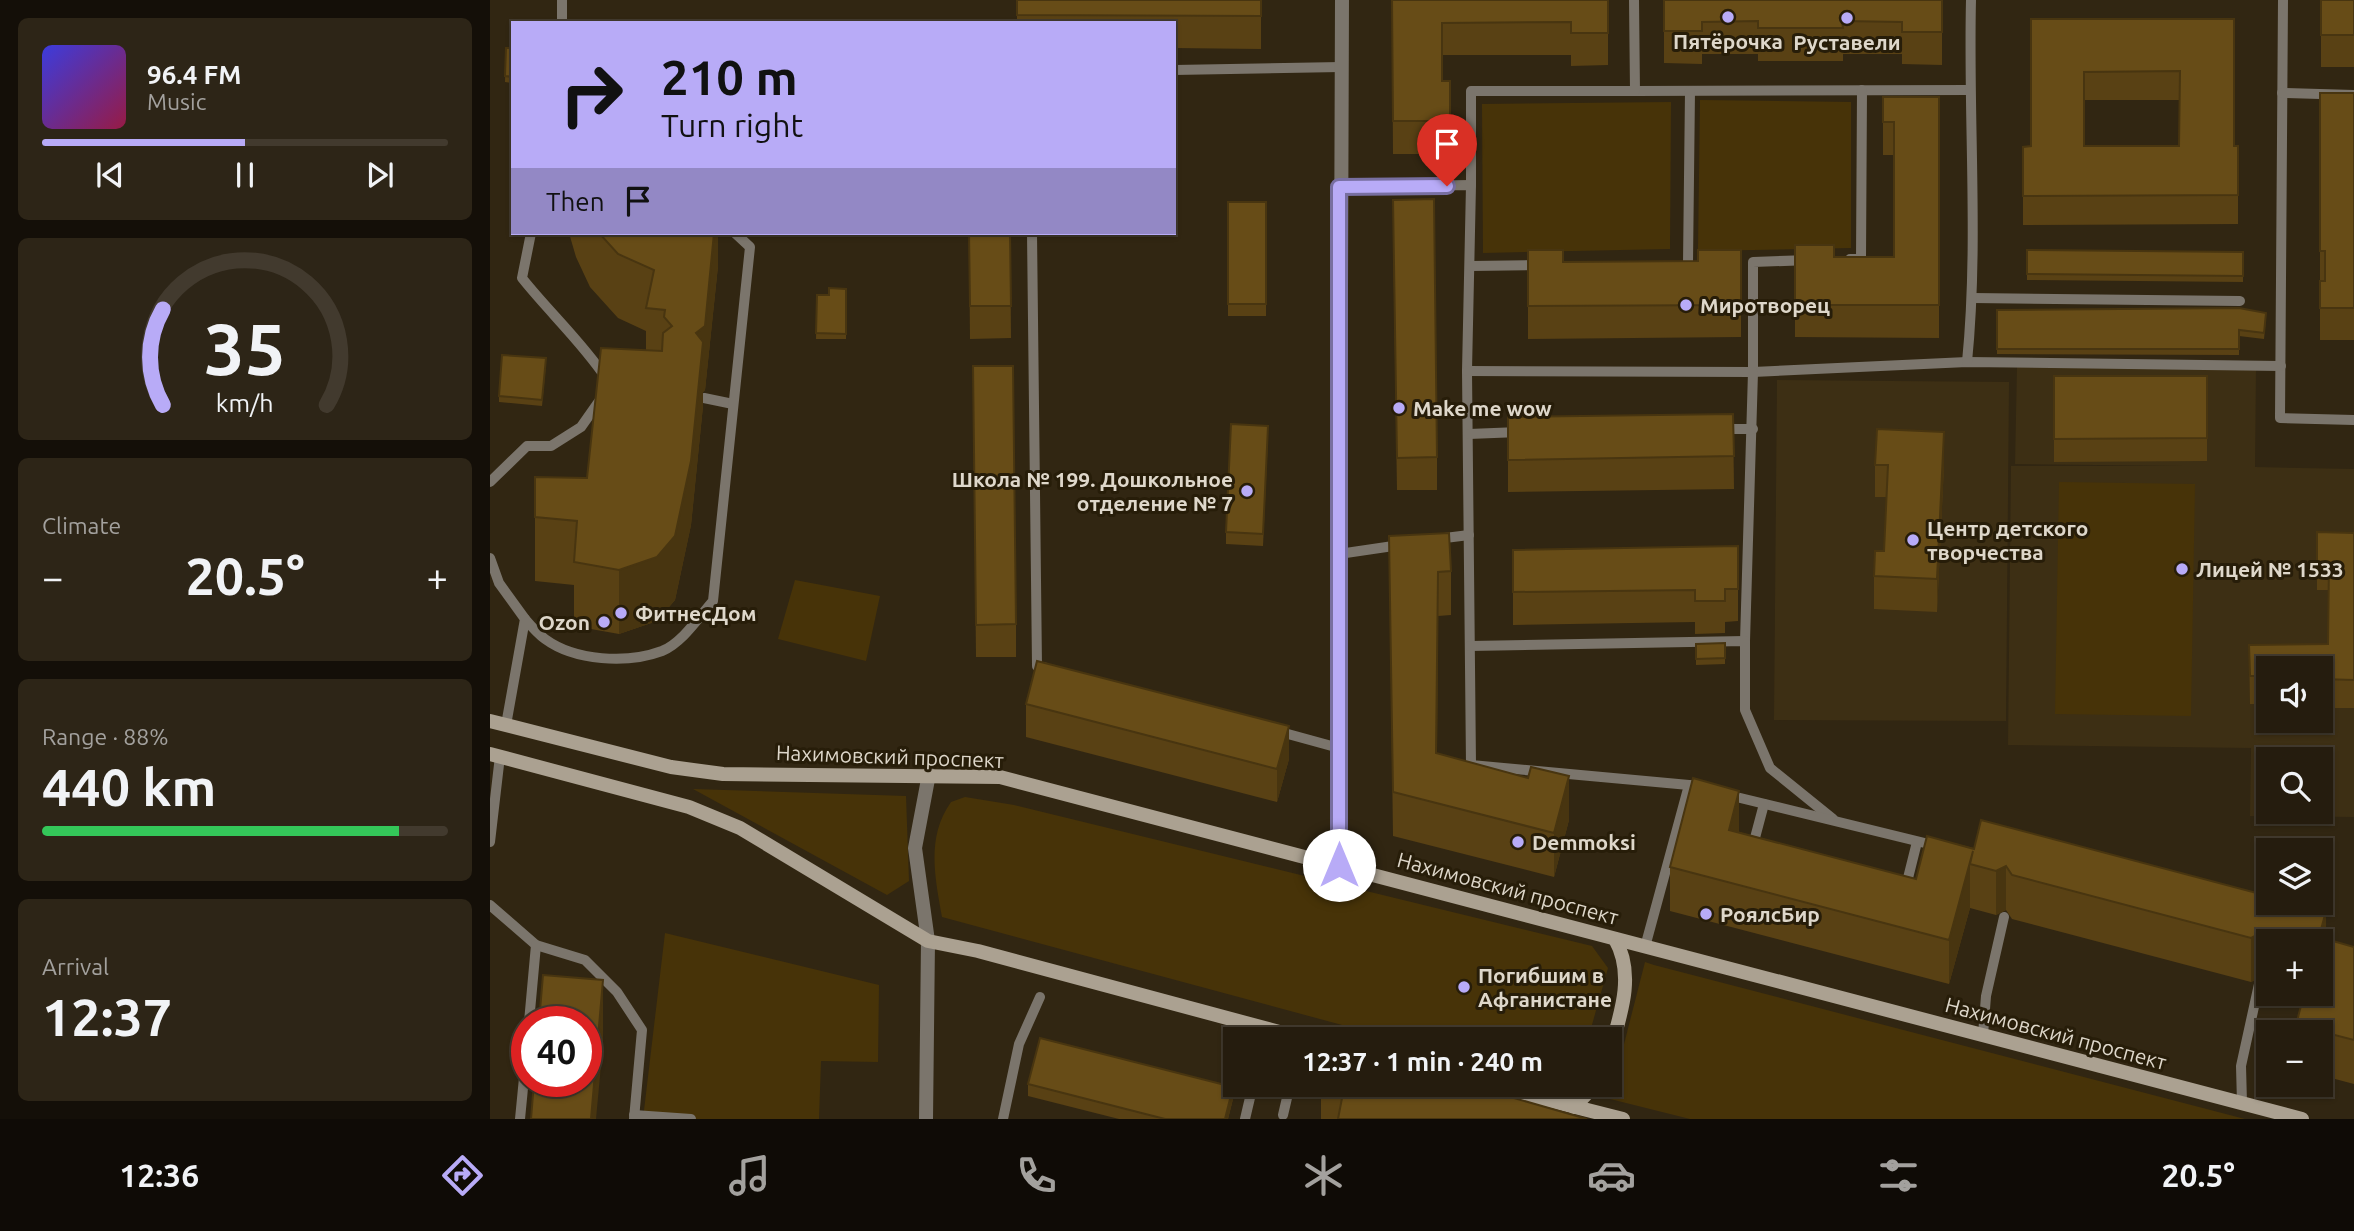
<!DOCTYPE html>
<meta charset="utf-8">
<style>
body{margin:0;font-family:Ubuntu,sans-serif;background:#2d2517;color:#f1f3f6;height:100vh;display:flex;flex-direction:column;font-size:26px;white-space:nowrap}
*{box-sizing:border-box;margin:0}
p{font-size:23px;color:#a3a19e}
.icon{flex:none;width:38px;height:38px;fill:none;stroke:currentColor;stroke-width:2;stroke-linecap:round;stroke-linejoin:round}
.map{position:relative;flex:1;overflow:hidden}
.drawer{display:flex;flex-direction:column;gap:18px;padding:18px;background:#140f08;width:490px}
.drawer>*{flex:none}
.banner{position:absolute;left:21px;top:21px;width:665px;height:214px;border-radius:0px;box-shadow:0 2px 5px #0004,0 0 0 2px #423a2e;background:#b8abf7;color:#111;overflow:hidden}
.controls{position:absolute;left:1766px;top:656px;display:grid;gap:14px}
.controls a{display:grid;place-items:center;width:77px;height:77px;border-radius:0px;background:#251c0e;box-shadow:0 2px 5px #0004,0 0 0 2px #423a2e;font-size:35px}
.speed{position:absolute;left:21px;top:1006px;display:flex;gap:14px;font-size:35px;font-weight:700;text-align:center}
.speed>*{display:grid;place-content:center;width:91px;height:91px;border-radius:50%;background:#251c0e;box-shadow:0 2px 5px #0004,0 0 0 2px #423a2e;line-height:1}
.speed .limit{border:10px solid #d22;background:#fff;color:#111}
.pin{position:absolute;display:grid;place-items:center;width:60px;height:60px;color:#fff;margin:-72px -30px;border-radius:50% 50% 50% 0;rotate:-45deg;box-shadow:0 0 7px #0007}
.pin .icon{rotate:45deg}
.me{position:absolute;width:77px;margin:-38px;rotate:0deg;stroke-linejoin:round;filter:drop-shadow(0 0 5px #0008)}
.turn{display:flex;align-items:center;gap:24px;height:147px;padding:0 35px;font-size:32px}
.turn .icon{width:91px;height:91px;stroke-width:2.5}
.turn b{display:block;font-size:49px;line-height:60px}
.then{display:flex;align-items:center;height:66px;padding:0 35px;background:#0003;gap:14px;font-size:26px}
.big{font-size:52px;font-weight:700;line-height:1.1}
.drawer .tile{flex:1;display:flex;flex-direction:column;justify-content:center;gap:10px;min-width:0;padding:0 24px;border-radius:10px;background:#2d2517}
.drawer .dial{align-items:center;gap:0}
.dial svg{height:182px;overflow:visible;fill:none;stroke:#423a2e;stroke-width:7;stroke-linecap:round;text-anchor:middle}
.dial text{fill:#f1f3f6;stroke:none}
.song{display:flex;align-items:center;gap:21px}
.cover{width:84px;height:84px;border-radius:10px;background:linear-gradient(135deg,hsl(240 70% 55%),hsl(340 70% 35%))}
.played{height:7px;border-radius:4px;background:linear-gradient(90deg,#b8abf7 50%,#423a2e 50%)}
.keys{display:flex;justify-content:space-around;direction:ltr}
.heat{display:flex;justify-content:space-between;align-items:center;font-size:38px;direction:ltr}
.charge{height:10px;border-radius:5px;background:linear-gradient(90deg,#34c759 88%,#423a2e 0)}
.trip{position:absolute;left:733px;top:1027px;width:399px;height:70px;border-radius:0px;background:#251c0e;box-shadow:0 2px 5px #0004,0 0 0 2px #423a2e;font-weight:700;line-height:70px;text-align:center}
.menu{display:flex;height:112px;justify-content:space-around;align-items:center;background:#0f0b06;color:#a3a19e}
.menu .icon{width:49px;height:49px}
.menu .on{color:#b8abf7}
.menu b{font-size:32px;color:#f1f3f6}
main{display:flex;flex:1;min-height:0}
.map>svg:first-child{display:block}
</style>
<main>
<section class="drawer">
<div class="tile">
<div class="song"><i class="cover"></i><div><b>96.4 FM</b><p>Music</p></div></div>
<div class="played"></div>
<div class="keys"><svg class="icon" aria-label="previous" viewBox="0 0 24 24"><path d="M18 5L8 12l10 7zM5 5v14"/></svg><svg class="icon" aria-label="pause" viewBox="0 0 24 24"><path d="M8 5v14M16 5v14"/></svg><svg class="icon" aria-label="next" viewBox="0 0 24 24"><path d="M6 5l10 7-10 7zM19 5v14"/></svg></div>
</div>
<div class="tile dial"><svg viewBox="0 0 100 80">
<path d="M14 69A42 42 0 1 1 86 69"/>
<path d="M14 69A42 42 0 0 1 14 27" stroke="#b8abf7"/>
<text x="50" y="56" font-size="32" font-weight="700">35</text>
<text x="50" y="72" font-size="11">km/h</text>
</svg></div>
<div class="tile"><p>Climate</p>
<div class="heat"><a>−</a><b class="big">20.5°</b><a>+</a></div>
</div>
<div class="tile"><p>Range · 88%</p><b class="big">440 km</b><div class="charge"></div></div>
<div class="tile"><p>Arrival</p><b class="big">12:37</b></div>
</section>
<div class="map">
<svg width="1864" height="1119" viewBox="0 0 1864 1119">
<rect width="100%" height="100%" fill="#312612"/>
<g fill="#3d2f14" fill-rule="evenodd">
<path d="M1527 367 1766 370 1765 467 1864 469V817L1760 816 1761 748 1518 745 1521 466H1692L1525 464ZM1778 668H1830V721H1778ZM1778 760H1830V812H1778Z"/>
<path d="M1287 380 1519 382 1516 721 1284 720Z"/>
</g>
<g fill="#473308">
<path d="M1210 100 1361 102V248L1208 251Z"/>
<path d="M1181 102 1180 249 993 253 992 104Z"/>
<path d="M1569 482 1705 484 1701 716 1565 714Z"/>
<path d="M305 580 390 596 376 661 288 639Z"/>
<path d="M203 789 416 796 419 881 397 895Z"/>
<path d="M475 797 524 805 1102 946 1118 968 1098 1039H904L452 917C445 878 436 837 461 802Z"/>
<path d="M175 933 389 985 388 1062 331 1061 329 1119H153Z"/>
<path d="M1155 962 1164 965 1755 1119H1200L1120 1099Z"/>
</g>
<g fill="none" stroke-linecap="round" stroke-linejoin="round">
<g stroke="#7b756c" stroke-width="10">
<path d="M1793 0 1790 418 1864 420"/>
<path d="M72 23V0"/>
<path d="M684 70 851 67"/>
<path d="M1145 91 1479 90"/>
<path d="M1792 93 1864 95"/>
<path d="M981 185V91H1145L1144 0"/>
<path d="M849 187 981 185 977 371 981 765 1199 785"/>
<path d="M41 233 32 278C59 312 92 342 116 378"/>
<path d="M542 233 547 666 556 668"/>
<path d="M1360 259H1371L1372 90"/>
<path d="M1320 260 1263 262V372L1477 362 1791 366"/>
<path d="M1198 263 1200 91"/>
<path d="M981 266 1050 265"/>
<path d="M1483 298 1750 301"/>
<path d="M1477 362C1489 242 1478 120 1481 0"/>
<path d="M977 371 1263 372 1255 641"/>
<path d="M214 398 243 404"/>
<path d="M1230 429H1263"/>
<path d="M979 434 1029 432"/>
<path d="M0 482 37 446H61L91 427 110 400"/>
<path d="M947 539 979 535"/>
<path d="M849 554 910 545"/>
<path d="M0 558 9 583 35 619 16 725"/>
<path d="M35 619C41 626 48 634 55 639 85 661 137 664 172 651 192 643 209 617 223 601L260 247 245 233"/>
<path d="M980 646 1255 641V710L1280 768 1343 819"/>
<path d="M787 731 849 748"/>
<path d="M1238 795 1447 846"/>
<path d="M0 842 10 756"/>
<path d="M1262 849 1274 804"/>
<path d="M1415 890 1427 842"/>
<path d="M0 905 46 945 95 960 127 992 152 1030 144 1119"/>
<path d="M1155 947 1199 785 1205 786"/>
<path d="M39 1022 46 945"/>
<path d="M1493 1035 1496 996 1514 917"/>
<path d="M1752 1103 1751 1066 1769 984"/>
<path d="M144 1115 201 1119"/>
<path d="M793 1115 800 1085"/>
<path d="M30 1119 37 1047"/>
<path d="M513 1119 529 1044 550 997"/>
<path d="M755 1119 763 1085"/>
</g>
<g stroke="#7b756c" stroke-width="14">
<path d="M849 865 852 0"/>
<path d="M436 1119 438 941 425 848 439 774"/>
</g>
<g stroke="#aba191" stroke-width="14">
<path d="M0 721 181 767 233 774 510 777 1812 1119"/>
<path d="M0 754 199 807 250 828 438 941 488 951 819 1040"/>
<path d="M1120 1051C1131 1014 1145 974 1125 939"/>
<path d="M998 1085 1133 1119"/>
<path d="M1084 1107 1105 1085"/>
</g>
</g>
<g fill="#594114" fill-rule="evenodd">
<path d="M527 0H771V49L684 48V23H527Z"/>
<path d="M902 0H1118V65L1081 66V55H952V81H960V154H903Z"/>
<path d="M1174 0H1452V65L1412 64V54H1353V61H1268V54H1212V64L1174 63Z"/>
<rect x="1831" y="0" width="33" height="67"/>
<path d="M1541 19H1744V146H1748V224L1533 225V147L1541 146ZM1594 100H1690L1689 146H1594Z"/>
<path d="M16 48H23V83L15 82Z"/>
<rect x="1830" y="93" width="34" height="247"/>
<path d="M1393 97H1449V338L1305 337V245L1344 257H1404V155H1393Z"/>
<rect x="738" y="202" width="38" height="114"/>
<path d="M903 232 947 457V490H907Z"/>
<path d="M79 233H228V266L215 390 213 392V406L201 525 185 600 167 621 129 634 84 626V585L45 581V517L97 478 156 351V331L128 318 100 287 86 257Z"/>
<path d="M479 233H520L521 338 480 339Z"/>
<path d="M1038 250 1073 262 1208 261 1251 250V337L1038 339Z"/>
<path d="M1537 250 1753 252V282L1537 280Z"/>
<path d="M356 289V339H326L327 295H339Z"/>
<path d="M1507 310 1776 319 1774 339 1749 336V355L1507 354Z"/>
<path d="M56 364 52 406 9 402V396Z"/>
<path d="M483 366 526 624V657H486Z"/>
<path d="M1564 376H1717V461L1564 462Z"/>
<path d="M1243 414 1244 489 1018 492V417Z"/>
<path d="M778 438 773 546 736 544V532Z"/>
<path d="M1385 465H1454L1447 612 1384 609V576L1394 551 1397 497H1385Z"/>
<path d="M1827 532 1864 533V708H1830V668H1778V704H1760L1759 645 1838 644 1839 590H1827Z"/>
<path d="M899 536 961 571V615L948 616 947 753 1079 820 1064 877 903 836Z"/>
<path d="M1248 546V621L1235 622V633L1205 634V622L1023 625V550Z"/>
<path d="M1235 643V664L1206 665V644Z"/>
<path d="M536 704 799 759 787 802 536 737Z"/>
<path d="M1249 832 1426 879 1437 836 1864 947V1084L1830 1075V1032H1806V1025L1813 996 1805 994H1830V942H1778V986H1777L1771 977 1761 982 1522 919 1516 910 1506 915 1480 908 1459 984 1180 911V867Z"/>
<path d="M538 1084 743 1099 738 1119H629L538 1096Z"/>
<path d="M831 1088 1097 1119H831Z"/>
</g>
<g fill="#483510">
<path d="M224 233H228V266L215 390 213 392V406L201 525 185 600 167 621 129 634V570L206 333Z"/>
<path d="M1454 432V465L1447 612V579Z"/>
<path d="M799 726V759L787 802V769Z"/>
<path d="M1079 776V820L1064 877V833Z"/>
<path d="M1249 791V835L1239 830Z"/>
<path d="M1480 864V908L1459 984V940Z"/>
<path d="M1516 866V910L1506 915V871Z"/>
<path d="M1836 911V955L1829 937Z"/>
<path d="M1771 933V977L1761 982V938Z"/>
<path d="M113 980V1044L106 1119H101Z"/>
<path d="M743 1087V1099L738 1119H735Z"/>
</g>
<g fill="#674c17" stroke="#483510" stroke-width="2" fill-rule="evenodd">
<path d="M527 0H771V16L527 15Z"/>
<path d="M902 0H1118V33H1081V22L952 23V81H960V121H903Z"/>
<path d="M1174 0H1452V32H1412V22L1352 21 1353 28H1268V21L1212 22V31H1174Z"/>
<rect x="1831" y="0" width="33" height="35"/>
<path d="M1541 19H1744V146H1748V195L1533 196V147L1541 146ZM1690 71 1689 146H1594V72Z"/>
<path d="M16 48H23V77L15 76Z"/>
<path d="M1830 93H1864V308H1830V281H1835V251H1830Z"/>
<path d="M1393 97H1449V305H1305V245H1344V257H1404V122H1393Z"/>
<path d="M944 199 947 457 907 458 903 200Z"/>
<rect x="738" y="202" width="38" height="102"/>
<path d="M109 233H224L215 326 206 333 213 342 201 461 185 536 167 557 129 570 84 562 87 521 45 517V477L97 478 111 348 172 351 173 333 182 326 174 317 175 310 156 308 164 270 128 254Z"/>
<path d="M479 233H520L521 306H480Z"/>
<path d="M1038 250H1073V262L1208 261V250H1251V305L1038 306Z"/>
<path d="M1537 250 1753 252V276L1537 274Z"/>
<path d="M339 288 356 289V334L326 333 327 295H339Z"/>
<path d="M1749 308 1776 313 1774 333 1749 330V349H1507V310Z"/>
<path d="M12 355 56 358 52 400 9 396Z"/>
<path d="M483 366H523L526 624 486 625Z"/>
<path d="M1564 376H1717V438L1564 439Z"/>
<path d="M1243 414 1244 456 1018 460V417Z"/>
<path d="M741 424 778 426 773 534 736 532Z"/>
<path d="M1387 429 1454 432 1447 579 1384 576 1385 551H1394L1398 465H1385Z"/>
<path d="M1827 532 1864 533V680L1830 679V668H1778V676H1760L1759 645 1838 644 1839 562H1827Z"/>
<path d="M959 533 961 571 948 572 946 753 1038 778 1041 767 1079 776 1064 833 903 792 899 536Z"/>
<path d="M1248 546V589H1235V601H1205V590L1023 592V550Z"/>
<path d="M1235 643V658L1206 659V644Z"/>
<path d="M547 661 799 726 787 769 536 704Z"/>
<path d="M1203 778 1249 791 1239 830 1426 879 1437 836 1484 849 1491 820 1778 896V903H1806L1836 911 1829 937 1864 947V1040L1806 1025 1814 994H1830V942H1777L1771 933 1761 938 1522 875 1516 866 1506 871 1480 864 1483 851 1459 940 1180 867Z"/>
<path d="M53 975 113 980 101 1119H41L44 1082H96V1022H49Z"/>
<path d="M550 1038 743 1087 735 1119H675L538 1084Z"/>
<path d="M832 1085H974L1017 1096 1097 1119H848L853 1093 831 1088Z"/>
</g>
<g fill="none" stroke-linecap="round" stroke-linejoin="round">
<g stroke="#786fa1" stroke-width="18">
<path id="route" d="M849 865V187L957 186"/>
</g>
<use href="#route" stroke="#b8abf7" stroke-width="12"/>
</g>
<g fill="#b8abf7" stroke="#271d09" stroke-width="2.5">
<circle cx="1238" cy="17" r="7"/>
<circle cx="1357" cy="18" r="7"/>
<circle cx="1196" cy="305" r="7"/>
<circle cx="909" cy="408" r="7"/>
<circle cx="757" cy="491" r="7"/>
<circle cx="1423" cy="540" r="7"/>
<circle cx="1692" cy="569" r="7"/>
<circle cx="131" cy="613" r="7"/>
<circle cx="114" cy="622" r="7"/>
<circle cx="1028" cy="842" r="7"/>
<circle cx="1216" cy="914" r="7"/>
<circle cx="974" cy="987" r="7"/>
</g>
<g text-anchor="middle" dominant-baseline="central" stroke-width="6" stroke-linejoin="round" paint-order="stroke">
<g font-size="21" font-weight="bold" fill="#ded7ca" stroke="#271d09" text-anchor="start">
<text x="1238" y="41" text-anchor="middle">Пятёрочка</text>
<text x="1357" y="42" text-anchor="middle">Руставели</text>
<text x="1210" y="305">Миротворец</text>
<text x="923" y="408">Make me wow</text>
<text x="743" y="479" text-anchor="end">Школа № 199. Дошкольное<tspan x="743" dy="24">отделение № 7</tspan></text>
<text x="1437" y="528">Центр детского<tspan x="1437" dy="24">творчества</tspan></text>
<text x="1706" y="569">Лицей № 1533</text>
<text x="145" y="613">ФитнесДом</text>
<text x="100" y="622" text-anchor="end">Ozon</text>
<text x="1042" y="842">Demmoksi</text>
<text x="1230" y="914">РоялсБир</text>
<text x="988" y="975">Погибшим в<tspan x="988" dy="24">Афганистане</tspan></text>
</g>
<g font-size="21" fill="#ded7ca" stroke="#271d09">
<text transform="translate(400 756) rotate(2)">Нахимовский проспект</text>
<text transform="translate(1018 888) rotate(15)">Нахимовский проспект</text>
<text transform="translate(1566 1033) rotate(15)">Нахимовский проспект</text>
</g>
</g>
</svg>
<div class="controls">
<a><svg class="icon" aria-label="sound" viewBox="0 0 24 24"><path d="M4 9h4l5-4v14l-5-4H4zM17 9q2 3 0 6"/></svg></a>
<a><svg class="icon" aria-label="search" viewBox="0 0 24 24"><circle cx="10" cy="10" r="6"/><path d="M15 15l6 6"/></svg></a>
<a><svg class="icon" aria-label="layers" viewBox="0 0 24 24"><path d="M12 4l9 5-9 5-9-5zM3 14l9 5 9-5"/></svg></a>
<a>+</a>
<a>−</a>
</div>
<div class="speed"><div class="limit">40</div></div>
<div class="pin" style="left:957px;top:186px;background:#d93025"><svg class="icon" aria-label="arrive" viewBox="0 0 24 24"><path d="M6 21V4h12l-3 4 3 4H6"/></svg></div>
<svg class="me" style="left:849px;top:865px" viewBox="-20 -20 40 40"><circle r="19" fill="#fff"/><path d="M0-13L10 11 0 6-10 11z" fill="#b8abf7"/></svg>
<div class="trip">12:37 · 1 min · 240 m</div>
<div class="banner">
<div class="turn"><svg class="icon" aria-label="right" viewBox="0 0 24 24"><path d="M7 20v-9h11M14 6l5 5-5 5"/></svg><div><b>210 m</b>Turn right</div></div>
<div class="then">Then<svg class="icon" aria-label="arrive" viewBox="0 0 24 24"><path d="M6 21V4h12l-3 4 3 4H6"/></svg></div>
</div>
</div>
</main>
<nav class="menu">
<b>12:36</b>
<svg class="icon on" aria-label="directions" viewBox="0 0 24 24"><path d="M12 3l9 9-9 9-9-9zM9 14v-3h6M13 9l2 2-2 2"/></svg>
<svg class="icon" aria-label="music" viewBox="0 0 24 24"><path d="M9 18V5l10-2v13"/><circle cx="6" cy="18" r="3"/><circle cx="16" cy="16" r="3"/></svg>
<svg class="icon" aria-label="phone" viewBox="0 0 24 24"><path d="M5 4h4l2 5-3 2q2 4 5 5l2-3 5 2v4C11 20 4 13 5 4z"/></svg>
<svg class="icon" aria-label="climate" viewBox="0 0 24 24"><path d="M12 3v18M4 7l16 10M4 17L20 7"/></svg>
<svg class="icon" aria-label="car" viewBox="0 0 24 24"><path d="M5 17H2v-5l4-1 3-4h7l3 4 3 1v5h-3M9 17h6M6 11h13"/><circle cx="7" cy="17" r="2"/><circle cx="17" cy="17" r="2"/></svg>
<svg class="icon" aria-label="filters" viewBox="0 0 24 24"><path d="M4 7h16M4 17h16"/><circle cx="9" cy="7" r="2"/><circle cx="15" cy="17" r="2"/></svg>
<b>20.5°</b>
</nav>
